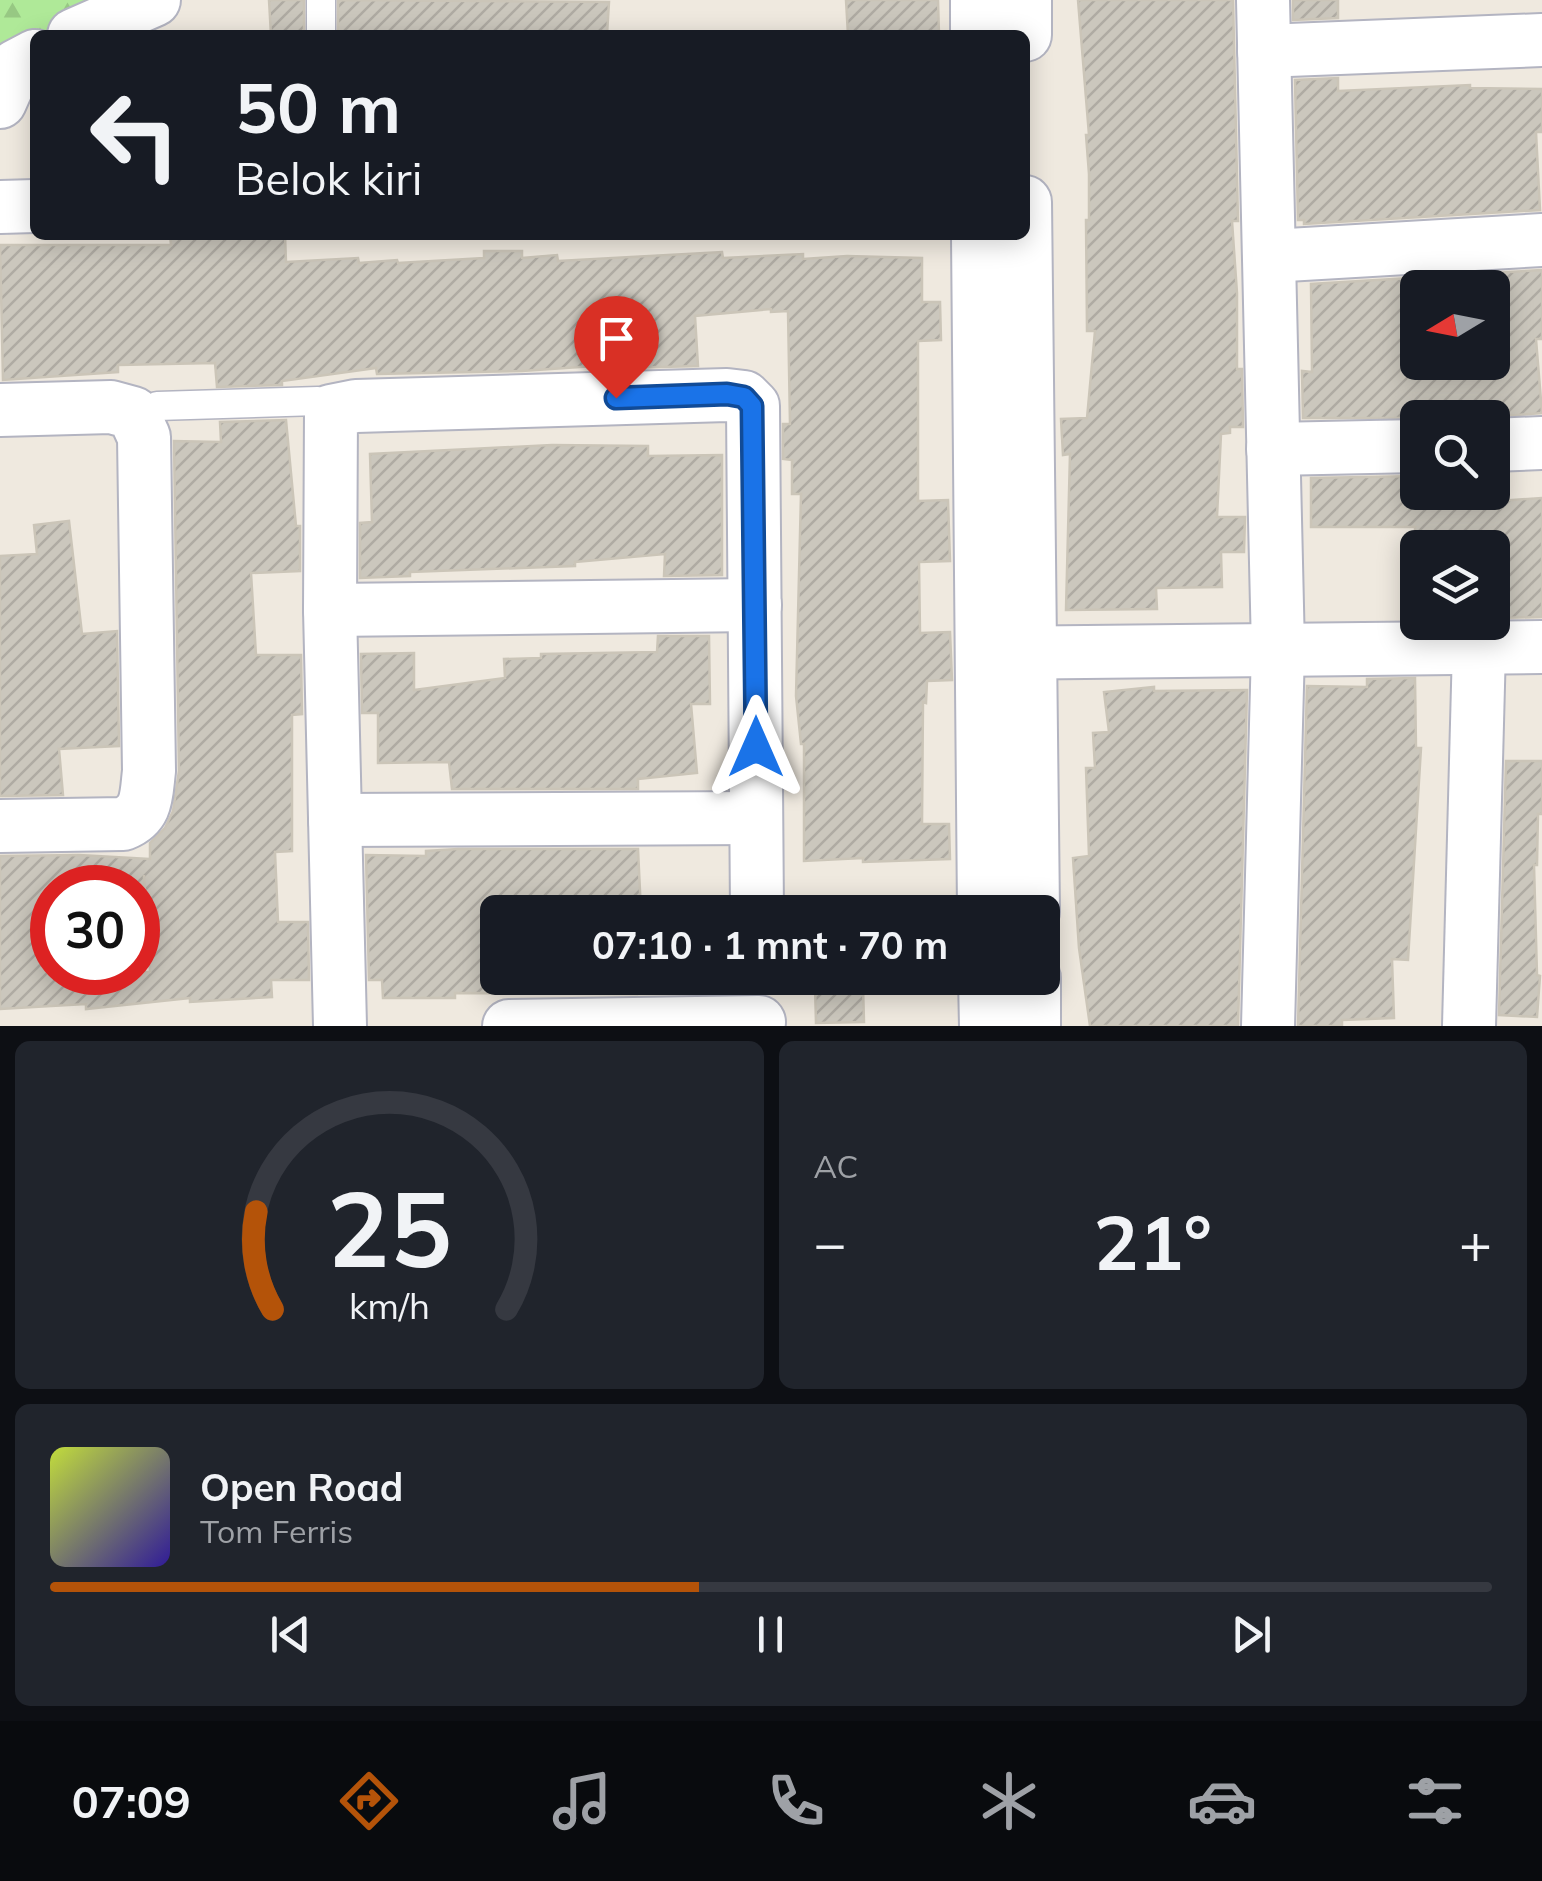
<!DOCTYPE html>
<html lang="id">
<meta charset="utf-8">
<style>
body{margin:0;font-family:Mulish,sans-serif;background:#20242c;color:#f1f3f6;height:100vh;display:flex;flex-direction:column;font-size:38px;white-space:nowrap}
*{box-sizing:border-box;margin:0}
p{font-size:32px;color:#9ea1a6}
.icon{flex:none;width:55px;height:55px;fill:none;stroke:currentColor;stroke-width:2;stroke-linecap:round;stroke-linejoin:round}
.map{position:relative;height:1026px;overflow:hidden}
.side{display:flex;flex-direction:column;gap:15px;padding:15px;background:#0d0f14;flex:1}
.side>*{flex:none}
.guide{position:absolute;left:30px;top:30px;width:1000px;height:210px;border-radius:15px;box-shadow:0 5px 25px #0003;background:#171b24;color:#f1f3f6;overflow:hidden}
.needle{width:65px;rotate:260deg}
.tools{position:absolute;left:1400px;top:270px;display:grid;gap:20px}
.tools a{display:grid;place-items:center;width:110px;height:110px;border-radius:15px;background:#171b24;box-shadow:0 5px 25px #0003;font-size:50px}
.speed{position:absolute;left:30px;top:865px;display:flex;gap:20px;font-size:50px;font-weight:700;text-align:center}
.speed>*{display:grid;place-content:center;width:130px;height:130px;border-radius:50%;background:#171b24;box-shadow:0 5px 25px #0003;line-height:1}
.speed .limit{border:15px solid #d22;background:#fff;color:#111}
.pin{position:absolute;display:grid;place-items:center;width:85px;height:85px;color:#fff;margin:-102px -42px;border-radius:50% 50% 50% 0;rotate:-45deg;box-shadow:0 0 10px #0007}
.pin .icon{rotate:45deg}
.me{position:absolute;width:110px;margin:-55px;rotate:0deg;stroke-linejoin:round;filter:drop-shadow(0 0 8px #0008)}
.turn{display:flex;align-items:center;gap:35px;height:210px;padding:0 40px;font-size:45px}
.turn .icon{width:130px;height:130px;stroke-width:2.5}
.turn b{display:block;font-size:70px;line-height:85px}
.big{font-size:75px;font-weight:700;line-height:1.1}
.side .card{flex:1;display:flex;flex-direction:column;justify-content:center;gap:15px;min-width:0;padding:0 35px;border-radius:15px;background:#20242c}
.side .dial{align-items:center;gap:0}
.dial svg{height:260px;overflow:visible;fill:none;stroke:#363941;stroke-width:7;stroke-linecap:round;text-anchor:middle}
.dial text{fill:#f1f3f6;stroke:none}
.song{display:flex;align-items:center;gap:30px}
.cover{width:120px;height:120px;border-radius:15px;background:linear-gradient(135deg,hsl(70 70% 55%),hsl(250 70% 35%))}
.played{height:10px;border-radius:5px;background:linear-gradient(90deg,#b45309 45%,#363941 45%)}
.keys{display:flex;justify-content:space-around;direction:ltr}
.heat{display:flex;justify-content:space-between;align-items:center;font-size:55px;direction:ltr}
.side .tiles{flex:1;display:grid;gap:15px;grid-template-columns:1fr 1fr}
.card:last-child{grid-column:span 2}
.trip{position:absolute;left:480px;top:895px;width:580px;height:100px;border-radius:15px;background:#171b24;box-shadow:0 5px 25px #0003;font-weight:700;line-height:100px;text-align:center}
.tabs{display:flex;height:160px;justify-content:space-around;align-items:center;background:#090b0e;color:#9ea1a6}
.tabs .icon{width:70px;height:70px}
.tabs .selected{color:#b45309}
.tabs b{font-size:45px;color:#f1f3f6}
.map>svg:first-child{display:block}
</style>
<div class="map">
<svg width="1542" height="1026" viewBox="0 0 1542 1026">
<defs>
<pattern id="forest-firs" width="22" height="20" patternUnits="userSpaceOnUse" patternTransform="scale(2.5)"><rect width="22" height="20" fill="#afe998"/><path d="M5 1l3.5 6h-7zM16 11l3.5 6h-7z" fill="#97c883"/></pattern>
<pattern id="building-hatch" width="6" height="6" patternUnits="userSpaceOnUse" patternTransform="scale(2.5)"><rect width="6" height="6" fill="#cbc7bd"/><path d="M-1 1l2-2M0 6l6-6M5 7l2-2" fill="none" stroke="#afaba3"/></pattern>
</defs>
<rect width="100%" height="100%" fill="#efe9df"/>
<path fill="url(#forest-firs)" d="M0 0H119L0 57Z"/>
<g fill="url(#building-hatch)" stroke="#cbc5b8" stroke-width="2.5" fill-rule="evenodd">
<path d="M269 0H304V35H271Z"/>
<path d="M338 0 609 2 607 35H338Z"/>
<path d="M846 0H938L939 35H848Z"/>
<path d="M1078 0H1233L1238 221H1232L1237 293V369H1242L1243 427H1230V433L1221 434 1217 517H1245L1244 552H1221L1222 587 1156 588 1157 609 1066 610 1070 454 1063 455 1061 419 1087 418 1095 331H1087L1086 220H1089V174L1086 135H1089Z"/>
<path d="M1293 0H1338V18L1293 20Z"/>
<path d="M1338 78V91L1470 85V88L1542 89V132H1536L1540 210 1304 224V220H1298L1295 80Z"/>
<path d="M170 235H285L286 262 358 258 359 263 397 260 398 263 484 258V251H522V258L557 255 558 261 722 252 723 258 803 254V259L847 256 922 258V302H940L941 340 918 341V501L948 500 950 561 919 562 920 633 950 632 952 680 927 681 926 703 923 702 922 824H949L950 859 863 862V858L804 861V744H801L796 696 801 494H792V460L783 459V424H790L788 311 771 312V309L695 316 698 366 624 368V364L522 371 377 374 376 368 282 381V385L217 387 215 363 118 365V372L3 380 0 245H171Z"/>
<path d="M1542 270V339H1536L1542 413 1482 418H1303L1302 371 1312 372 1311 284ZM1418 288H1492V364L1418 368Z"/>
<path d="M286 420 296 526H300V571L251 573 256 655H301L302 714 292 715V851L275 852 278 922H308L309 980H271L272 997 190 1002V998L86 1009V1004L0 1009V856L79 855 150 859V843L165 828 173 811 179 771 174 441 221 442 220 422ZM144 875 150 972H52V888H144Z"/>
<path d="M552 445 648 446V456L722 455V575L664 576 665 554 575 562V566L410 572V576L360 578V523L372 522 370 454Z"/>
<path d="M1418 476V492H1484V502L1542 498V617L1495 618 1496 548H1415V527H1311V478Z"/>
<path d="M69 521 82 634 117 631 119 746 59 749 63 795 0 796V556L37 554 34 525Z"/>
<path d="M658 636H709L710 704H691L697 773 638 779V789H452L449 762 378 763V713H362L361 654 414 653V690L505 678 504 659 541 658V654L657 652Z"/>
<path d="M1415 678 1416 748H1421L1408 960 1392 959 1394 1018 1342 1020V1026H1298L1307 686 1367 687V679Z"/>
<path d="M1154 687V691L1247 690 1238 1026H1090L1079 948 1073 858 1089 856 1086 768H1095L1093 733 1109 732 1104 692Z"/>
<path d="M1506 761H1542V814H1538L1537 865H1534L1537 975 1540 976 1537 1017 1499 1015Z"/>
<path d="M458 849H638L641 912H498V978H638L637 994 455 993V998H383L382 980H369L366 855 426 856V851Z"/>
<path d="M815 986H863L864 1022 816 1023Z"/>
</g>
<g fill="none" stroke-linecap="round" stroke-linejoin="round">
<g stroke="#b3b4c1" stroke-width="31">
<g id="service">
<path d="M321 35V0"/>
<path d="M137 420 157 406 318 401 331 411"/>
</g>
</g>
<g stroke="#b3b4c1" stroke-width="56">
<g id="minor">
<path d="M1025 0V35"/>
<path d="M1263 0 1278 649 1268 1026"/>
<path d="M74 35 154 0"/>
<path d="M977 35V0"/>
<path d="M1264 51 1542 40"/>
<path d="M0 102 16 66 35 56"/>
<path d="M1025 202 1033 912"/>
<path d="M0 207 35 206"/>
<path d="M978 235 984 912"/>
<path d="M1269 256 1542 240"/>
<path d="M0 410 111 407 133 413 144 437 149 771C146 796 148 814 123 824L0 826"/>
<path d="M1492 445 1542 443"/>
<path d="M1273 449 1418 446"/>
<path d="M330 610 755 605"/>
<path d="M994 653 1542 647"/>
<path d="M335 820 756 818"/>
<path d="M985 978 986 1026"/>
<path d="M1034 978V1026"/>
<path d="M340 1026 330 610 331 411 356 406 727 395 744 397 753 406 757 912"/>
<path d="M509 1026 759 1022"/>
<path d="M1469 1026 1479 648"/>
</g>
</g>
<use href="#service" stroke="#fff" stroke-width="28"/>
<use href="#minor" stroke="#fff" stroke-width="52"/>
</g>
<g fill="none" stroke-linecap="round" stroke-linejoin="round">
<g stroke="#114b97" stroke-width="25">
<path id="route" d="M616 398 727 394 744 397 752 406 756 747"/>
</g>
<use href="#route" stroke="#1a73e8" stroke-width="18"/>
</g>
</svg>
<div class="tools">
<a><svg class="needle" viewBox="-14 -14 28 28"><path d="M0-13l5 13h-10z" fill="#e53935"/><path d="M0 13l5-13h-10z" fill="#9ea1a6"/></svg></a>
<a><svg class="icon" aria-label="search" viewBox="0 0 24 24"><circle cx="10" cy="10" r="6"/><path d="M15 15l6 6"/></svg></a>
<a><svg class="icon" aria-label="layers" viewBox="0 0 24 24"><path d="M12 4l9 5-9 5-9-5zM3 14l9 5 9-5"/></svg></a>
</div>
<div class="speed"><div class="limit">30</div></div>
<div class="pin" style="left:616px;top:398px;background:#d93025"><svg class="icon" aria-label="arrive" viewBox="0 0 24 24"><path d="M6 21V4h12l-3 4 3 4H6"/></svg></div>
<svg class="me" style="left:756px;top:747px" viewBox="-20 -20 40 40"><path d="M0-17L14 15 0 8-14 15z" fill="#1a73e8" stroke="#fff" stroke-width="4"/></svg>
<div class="trip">07:10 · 1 mnt · 70 m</div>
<div class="guide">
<div class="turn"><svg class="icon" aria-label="left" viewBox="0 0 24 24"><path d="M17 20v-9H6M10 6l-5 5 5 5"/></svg><div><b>50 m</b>Belok kiri</div></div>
</div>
</div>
<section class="side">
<div class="tiles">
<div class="card dial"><svg viewBox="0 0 100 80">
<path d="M14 69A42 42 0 1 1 86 69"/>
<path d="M14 69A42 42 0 0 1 9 39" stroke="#b45309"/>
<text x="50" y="56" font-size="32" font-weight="700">25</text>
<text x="50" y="72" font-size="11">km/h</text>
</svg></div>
<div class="card"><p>AC</p>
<div class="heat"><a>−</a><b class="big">21°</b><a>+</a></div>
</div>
<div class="card">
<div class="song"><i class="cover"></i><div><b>Open Road</b><p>Tom Ferris</p></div></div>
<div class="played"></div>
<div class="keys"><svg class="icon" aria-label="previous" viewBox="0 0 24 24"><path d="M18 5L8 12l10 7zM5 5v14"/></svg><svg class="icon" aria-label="pause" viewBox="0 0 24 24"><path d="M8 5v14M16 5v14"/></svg><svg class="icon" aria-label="next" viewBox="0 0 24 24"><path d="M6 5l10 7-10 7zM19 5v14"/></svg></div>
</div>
</div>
</section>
<nav class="tabs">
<b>07:09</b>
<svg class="icon selected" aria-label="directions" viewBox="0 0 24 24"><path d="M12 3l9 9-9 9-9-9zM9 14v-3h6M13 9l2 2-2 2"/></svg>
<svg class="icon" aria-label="music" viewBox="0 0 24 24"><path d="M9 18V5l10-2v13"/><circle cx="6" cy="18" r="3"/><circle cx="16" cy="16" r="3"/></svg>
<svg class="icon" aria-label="phone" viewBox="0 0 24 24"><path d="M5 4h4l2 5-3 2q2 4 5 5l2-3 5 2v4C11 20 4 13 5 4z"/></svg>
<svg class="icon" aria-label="climate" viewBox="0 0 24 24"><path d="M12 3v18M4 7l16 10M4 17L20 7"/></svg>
<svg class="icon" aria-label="car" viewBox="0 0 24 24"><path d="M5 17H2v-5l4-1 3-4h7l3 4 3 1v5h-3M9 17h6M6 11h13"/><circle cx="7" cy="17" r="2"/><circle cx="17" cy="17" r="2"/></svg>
<svg class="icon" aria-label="filters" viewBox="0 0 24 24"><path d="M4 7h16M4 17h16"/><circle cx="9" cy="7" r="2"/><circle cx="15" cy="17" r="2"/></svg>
</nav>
